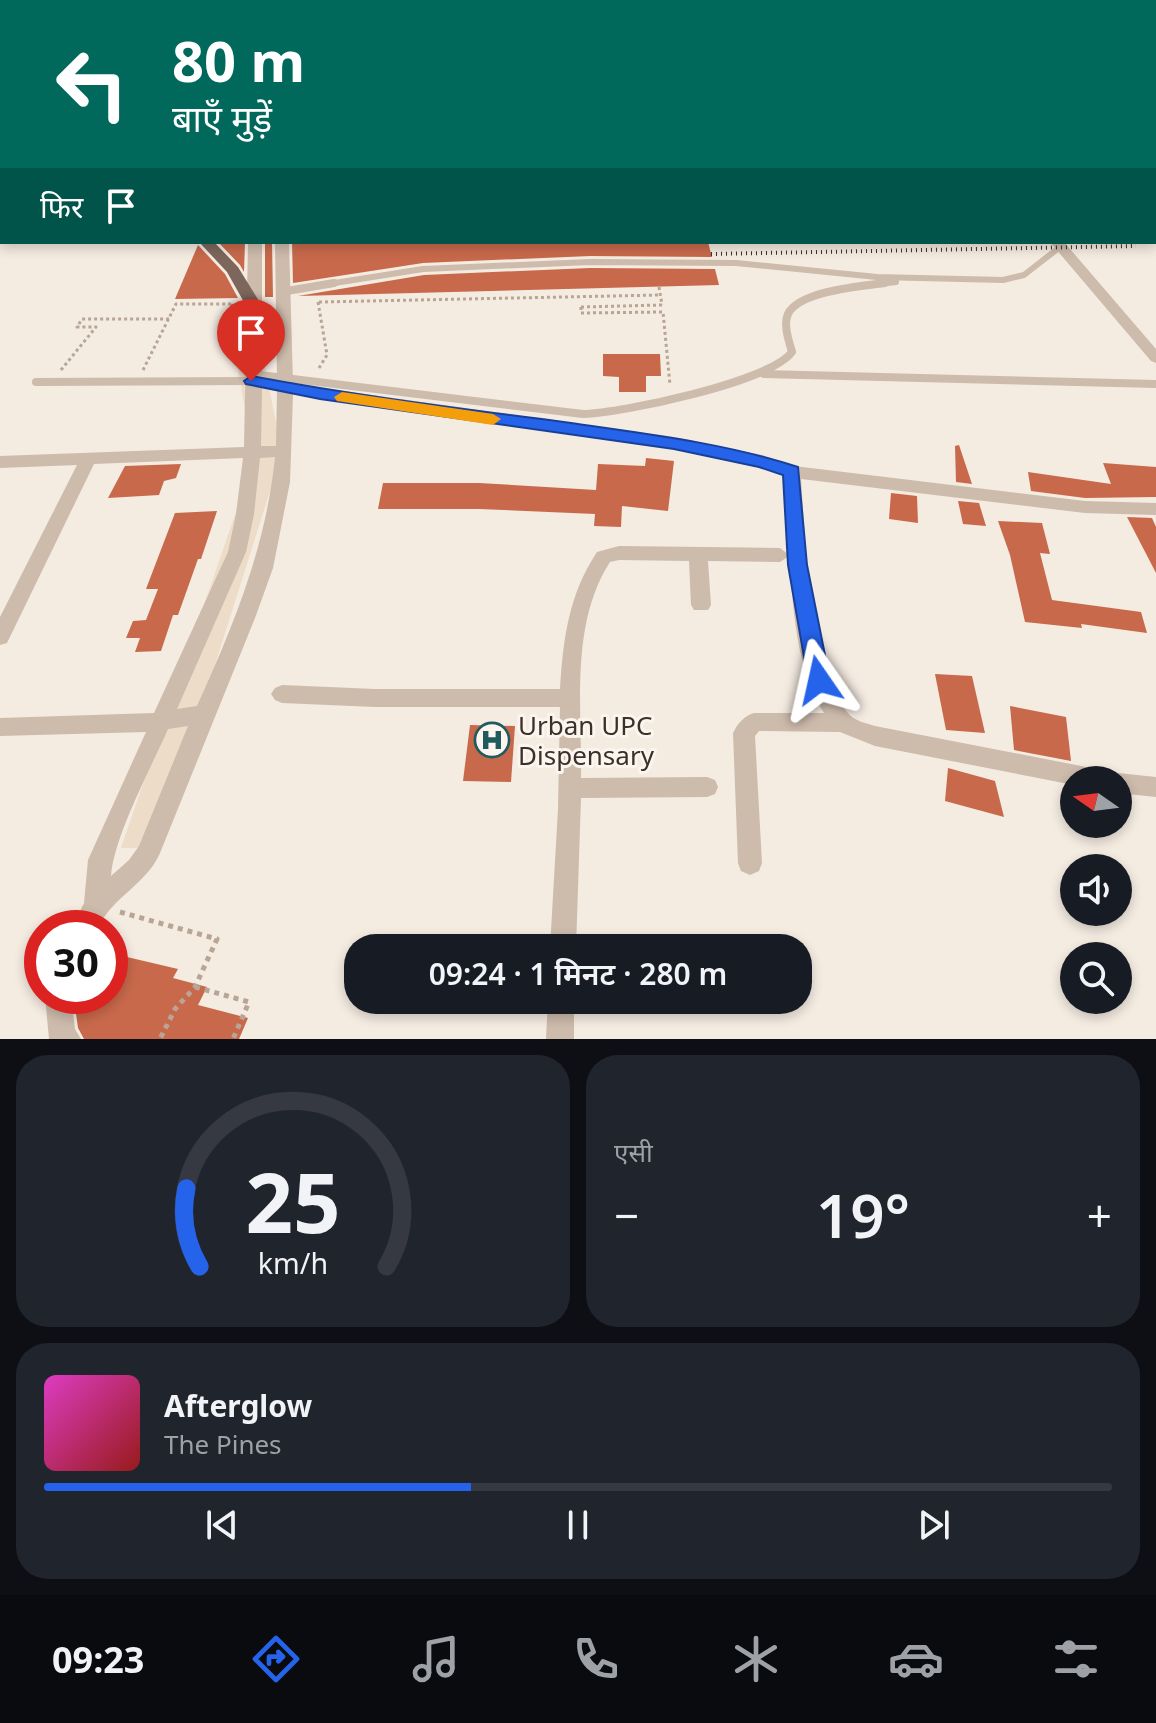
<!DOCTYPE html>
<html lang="hi">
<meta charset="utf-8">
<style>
body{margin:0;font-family:"Noto Sans","Noto Sans Devanagari",sans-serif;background:#20242c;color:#f1f3f6;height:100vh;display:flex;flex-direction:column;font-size:30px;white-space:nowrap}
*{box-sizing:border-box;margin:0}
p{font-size:26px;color:#9ea1a6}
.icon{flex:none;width:44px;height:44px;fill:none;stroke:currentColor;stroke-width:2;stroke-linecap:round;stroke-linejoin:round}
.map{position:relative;height:1039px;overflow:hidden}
.details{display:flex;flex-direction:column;gap:16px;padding:16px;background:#0d0f14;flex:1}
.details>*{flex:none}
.banner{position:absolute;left:0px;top:0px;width:1156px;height:244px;box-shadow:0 4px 12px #0003;background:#00695c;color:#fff;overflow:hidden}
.needle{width:52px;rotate:284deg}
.buttons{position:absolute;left:1060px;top:766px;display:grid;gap:16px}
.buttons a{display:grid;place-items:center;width:72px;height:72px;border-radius:50%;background:#171b24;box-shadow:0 4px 12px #0003;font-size:40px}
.speed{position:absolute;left:24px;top:910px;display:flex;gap:16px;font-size:40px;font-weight:700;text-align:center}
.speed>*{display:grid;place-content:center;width:104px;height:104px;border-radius:50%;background:#171b24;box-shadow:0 4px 12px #0003;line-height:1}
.speed .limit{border:12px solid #d22;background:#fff;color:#111}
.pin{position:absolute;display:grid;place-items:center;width:68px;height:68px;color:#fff;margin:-82px -34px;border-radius:50% 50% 50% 0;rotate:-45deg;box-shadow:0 0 8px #0007}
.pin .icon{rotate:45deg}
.me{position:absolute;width:88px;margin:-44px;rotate:349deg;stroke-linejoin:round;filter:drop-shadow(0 0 6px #0008)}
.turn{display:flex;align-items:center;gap:28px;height:168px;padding:0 40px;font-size:36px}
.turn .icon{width:104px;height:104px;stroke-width:2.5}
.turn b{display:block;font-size:56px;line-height:68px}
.then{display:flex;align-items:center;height:76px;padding:0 40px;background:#0003;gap:16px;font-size:30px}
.big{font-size:60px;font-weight:600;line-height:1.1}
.details .widget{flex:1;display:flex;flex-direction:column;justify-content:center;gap:12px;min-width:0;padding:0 28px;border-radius:32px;background:#20242c}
.details .dial{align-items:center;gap:0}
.dial svg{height:208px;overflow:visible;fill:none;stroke:#363941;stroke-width:7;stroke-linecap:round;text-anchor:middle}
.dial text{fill:#f1f3f6;stroke:none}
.song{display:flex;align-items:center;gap:24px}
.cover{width:96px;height:96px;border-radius:12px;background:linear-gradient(135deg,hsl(310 70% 55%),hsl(0 70% 35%))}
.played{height:8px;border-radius:4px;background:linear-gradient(90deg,#2563eb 40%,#363941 40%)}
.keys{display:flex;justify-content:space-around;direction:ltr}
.heat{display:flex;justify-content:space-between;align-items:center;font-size:44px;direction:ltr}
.details .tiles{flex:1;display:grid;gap:16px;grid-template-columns:1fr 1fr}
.widget:last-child{grid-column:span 2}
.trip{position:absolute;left:344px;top:934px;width:468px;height:80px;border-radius:32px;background:#171b24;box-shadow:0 4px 12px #0003;font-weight:600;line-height:80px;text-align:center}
.menu{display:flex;height:128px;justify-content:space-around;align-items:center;background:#090b0e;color:#9ea1a6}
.menu .icon{width:56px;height:56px}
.menu .on{color:#2563eb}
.menu b{font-size:36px;color:#f1f3f6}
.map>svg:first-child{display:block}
</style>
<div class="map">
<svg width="1156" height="1039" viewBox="0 0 1156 1039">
<rect width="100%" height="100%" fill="#f4ebe1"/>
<path fill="#b8c4a0" d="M0 0H161L184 2H2L0 160Z"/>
<path fill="#ecdcc8" d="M253 308 282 453 157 848H121L254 459 227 309Z"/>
<g fill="#c8694b">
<path d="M218 242H245L244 272 240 265Z"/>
<path d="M265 242H272L273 297H265Z"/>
<path d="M292 242H708L712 257 590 256 423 263 293 283Z"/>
<path d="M198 245 225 274 238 298 175 299Z"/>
<path d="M590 268 715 269 719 285 298 296 424 275Z"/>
<path d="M603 354H660L661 376H646V392H619V377L603 376Z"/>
<path d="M959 445 972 484 956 482 955 446Z"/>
<path d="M646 458 674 461 668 511 622 506 621 527 594 526 595 514 479 509H378L383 483H479L596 490 598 464 645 466Z"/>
<path d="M1103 463 1156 467V497L1085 498 1031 491 1028 472 1111 484Z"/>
<path d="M181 464 176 478 164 481 159 495 108 498 125 466Z"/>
<path d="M891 493 917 496 918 523 889 519Z"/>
<path d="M958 501 979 503 986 526 963 524Z"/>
<path d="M217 511 201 559H198L178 615H173L161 651 135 652 140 638H126L133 621 146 620 158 589H146L175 513Z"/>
<path d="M1127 517 1152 518 1156 527V573Z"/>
<path d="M998 521 1042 523 1050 554 1040 553 1052 600 1141 612 1147 633 1081 624 1082 628 1025 622 1010 555Z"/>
<path d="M935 674 972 676 985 733 946 730Z"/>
<path d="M1010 706 1066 717 1071 761 1014 750Z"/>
<path d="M470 725 515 726 511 782 463 781Z"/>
<path d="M948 768 995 781 1004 817 945 801Z"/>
<path d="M110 953 178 969 173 978 207 987 198 1005 248 1018 239 1039H84L78 1028 74 999 76 996H110Z"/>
</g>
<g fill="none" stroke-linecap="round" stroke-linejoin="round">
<path stroke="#b9a596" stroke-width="2" stroke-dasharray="2 2" stroke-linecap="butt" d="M110 0 127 2"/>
<g stroke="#b9a596" stroke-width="3" stroke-dasharray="3 3" stroke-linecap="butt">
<path d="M659 287 662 305"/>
<path d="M318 302 327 355 319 368"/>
<path d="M319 302 660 295"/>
<path d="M232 304 235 321"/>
<path d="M581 307V313L663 312 670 385"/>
<path d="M581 307 662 305"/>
<path d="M61 370 96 327H77L82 319H169"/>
<path d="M143 370 176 304H234"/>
</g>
<g stroke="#b9a596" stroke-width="5" stroke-dasharray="5 5" stroke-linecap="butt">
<path d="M120 912 217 939 195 987 175 1009 160 1039"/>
<path d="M195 987 249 1002 233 1039"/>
</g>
<g stroke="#cdbbac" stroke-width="6">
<path d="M322 285 423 269 590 262 736 263 877 277 1003 280 1024 275 1060 247"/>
<path d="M869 285 896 282"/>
</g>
<g stroke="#cdbbac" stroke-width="8">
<path d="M281 292 334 283"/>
<path d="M252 374 583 414C622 413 770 382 792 352 789 341 783 325 788 314 799 291 862 286 885 283"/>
<path d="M764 374 1156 384"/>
<path d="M36 382 251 381"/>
</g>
<g fill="#cdbbac" fill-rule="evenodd">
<path d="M136 0H163L164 2H137Z"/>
<rect x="1154" y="19" width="2" height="6"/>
<path d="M248 242H262V378L277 381 275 242H289L293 384 674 437 762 455 794 466 1085 501 1156 503V515L1085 513 801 479C805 536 810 670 848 713 854 721 866 723 875 726L1102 770 1111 775 1118 773 1156 777V797L1118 793V780H1074V785L875 746 840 732 759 731 755 736 762 863 759 871 750 875 741 871 738 863 733 733C738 723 744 716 754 713H824C796 670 793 606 789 556L780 562 708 561 711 605 708 610H694L691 605 689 561 619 560 610 562C570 624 582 707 581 778L707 777 715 780 718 787 715 794 707 797 581 798 576 948H550L558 809 560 707H375L282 703 275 700 271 694 275 688 282 685 375 689H560C563 639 569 594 597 552L619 546 780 548 788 554 784 475 759 466 674 449 293 394 290 482 273 568 255 618 160 853C146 885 112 897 98 928H72L84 903 88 860 146 732 0 736V718L154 713 228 552 236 514 243 458 94 464 7 643 0 645V617L77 465 0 468V456L244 447ZM262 388 277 391 276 446H261ZM275 457C266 547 234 624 197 706L177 709 246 552 254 514 260 458ZM188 726 139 846 129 860 111 876C114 836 151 768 168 729Z"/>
<path d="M1050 242H1064L1156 349V363L1151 361Z"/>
<path d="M45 996H71L75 1029 81 1039H49Z"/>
<path d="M548 1000H574V1039H546Z"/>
</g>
<g fill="#7d675c" fill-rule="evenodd">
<rect x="1154" y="166" width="2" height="8"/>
<rect x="0" y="179" width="2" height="8"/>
<rect x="1154" y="184" width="2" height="8"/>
<path d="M199 242H214L238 267 259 301 257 304H245L227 272Z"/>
</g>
<path fill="#6c584f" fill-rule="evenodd" d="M2 206V216L0 217V207Z"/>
<path stroke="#3b302b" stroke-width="4" stroke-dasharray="1 4" stroke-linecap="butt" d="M711 254 1136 246"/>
</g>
<path fill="#2563eb" stroke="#184099" stroke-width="2" d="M251 376C357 396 464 409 571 423 647 434 724 443 798 467L807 565 830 680 826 686 819 688 812 686 808 680 788 565 783 475 759 467 674 449 320 399 246 384 244 381Z"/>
<path fill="#f59e0b" d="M342 392 493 414 501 419 493 425 337 401 334 397Z"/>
<defs>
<g id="hospital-ring" transform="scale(1.8)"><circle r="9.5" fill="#fbf5ee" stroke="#1f5a5e" stroke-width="1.5"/><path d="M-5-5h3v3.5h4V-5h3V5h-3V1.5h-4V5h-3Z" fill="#1f5a5e"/></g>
</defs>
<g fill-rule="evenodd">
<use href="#hospital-ring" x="492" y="740"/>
</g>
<g text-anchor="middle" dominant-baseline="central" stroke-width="6" stroke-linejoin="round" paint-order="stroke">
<g font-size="26" fill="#3b302b" stroke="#fbf5ee" text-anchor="start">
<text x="518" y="725">Urban UPC<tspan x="518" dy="30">Dispensary</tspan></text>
</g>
</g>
</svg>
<div class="buttons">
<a><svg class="needle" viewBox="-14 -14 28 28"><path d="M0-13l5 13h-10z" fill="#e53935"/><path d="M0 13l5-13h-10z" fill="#9ea1a6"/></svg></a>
<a><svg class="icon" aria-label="sound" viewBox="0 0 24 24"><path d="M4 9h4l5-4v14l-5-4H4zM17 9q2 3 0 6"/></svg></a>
<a><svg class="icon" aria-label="search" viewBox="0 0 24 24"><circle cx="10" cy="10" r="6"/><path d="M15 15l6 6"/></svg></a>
</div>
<div class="speed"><div class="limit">30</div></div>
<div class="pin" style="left:251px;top:381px;background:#d93025"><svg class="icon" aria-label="arrive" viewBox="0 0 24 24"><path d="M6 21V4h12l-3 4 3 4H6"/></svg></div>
<svg class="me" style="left:819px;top:680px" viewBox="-20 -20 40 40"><path d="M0-17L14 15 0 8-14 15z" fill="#2563eb" stroke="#fff" stroke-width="4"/></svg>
<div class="trip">09:24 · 1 मिनट · 280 m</div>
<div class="banner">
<div class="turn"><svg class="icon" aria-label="left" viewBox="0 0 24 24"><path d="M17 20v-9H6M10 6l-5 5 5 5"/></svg><div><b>80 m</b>बाएँ मुड़ें</div></div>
<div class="then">फिर<svg class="icon" aria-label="arrive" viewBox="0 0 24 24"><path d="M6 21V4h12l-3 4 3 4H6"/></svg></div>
</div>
</div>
<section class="details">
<div class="tiles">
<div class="widget dial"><svg viewBox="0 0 100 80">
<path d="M14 69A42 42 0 1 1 86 69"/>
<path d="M14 69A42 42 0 0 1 9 39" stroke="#2563eb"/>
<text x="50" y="56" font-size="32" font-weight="700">25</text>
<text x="50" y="72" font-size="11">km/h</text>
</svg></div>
<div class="widget"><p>एसी</p>
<div class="heat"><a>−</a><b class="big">19°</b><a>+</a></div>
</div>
<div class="widget">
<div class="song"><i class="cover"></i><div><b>Afterglow</b><p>The Pines</p></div></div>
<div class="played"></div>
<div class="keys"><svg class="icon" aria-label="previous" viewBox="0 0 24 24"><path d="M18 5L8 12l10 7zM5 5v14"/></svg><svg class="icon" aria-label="pause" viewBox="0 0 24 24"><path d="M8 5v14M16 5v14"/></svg><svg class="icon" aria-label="next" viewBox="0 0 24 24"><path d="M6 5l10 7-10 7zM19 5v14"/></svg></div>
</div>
</div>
</section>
<nav class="menu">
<b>09:23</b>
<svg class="icon on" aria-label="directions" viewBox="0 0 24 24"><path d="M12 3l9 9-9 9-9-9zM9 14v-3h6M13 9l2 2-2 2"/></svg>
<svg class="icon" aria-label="music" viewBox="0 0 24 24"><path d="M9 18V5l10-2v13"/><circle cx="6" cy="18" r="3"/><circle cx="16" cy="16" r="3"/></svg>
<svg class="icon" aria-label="phone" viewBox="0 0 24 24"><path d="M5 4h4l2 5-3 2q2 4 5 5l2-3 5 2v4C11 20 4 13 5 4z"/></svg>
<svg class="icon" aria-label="climate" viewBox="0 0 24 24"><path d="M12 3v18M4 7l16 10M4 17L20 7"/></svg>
<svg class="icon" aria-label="car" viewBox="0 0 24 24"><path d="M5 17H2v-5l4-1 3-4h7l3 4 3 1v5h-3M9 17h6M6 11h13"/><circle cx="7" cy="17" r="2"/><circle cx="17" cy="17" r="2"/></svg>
<svg class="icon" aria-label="filters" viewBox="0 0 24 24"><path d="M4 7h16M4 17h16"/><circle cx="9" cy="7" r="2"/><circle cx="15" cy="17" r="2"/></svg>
</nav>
